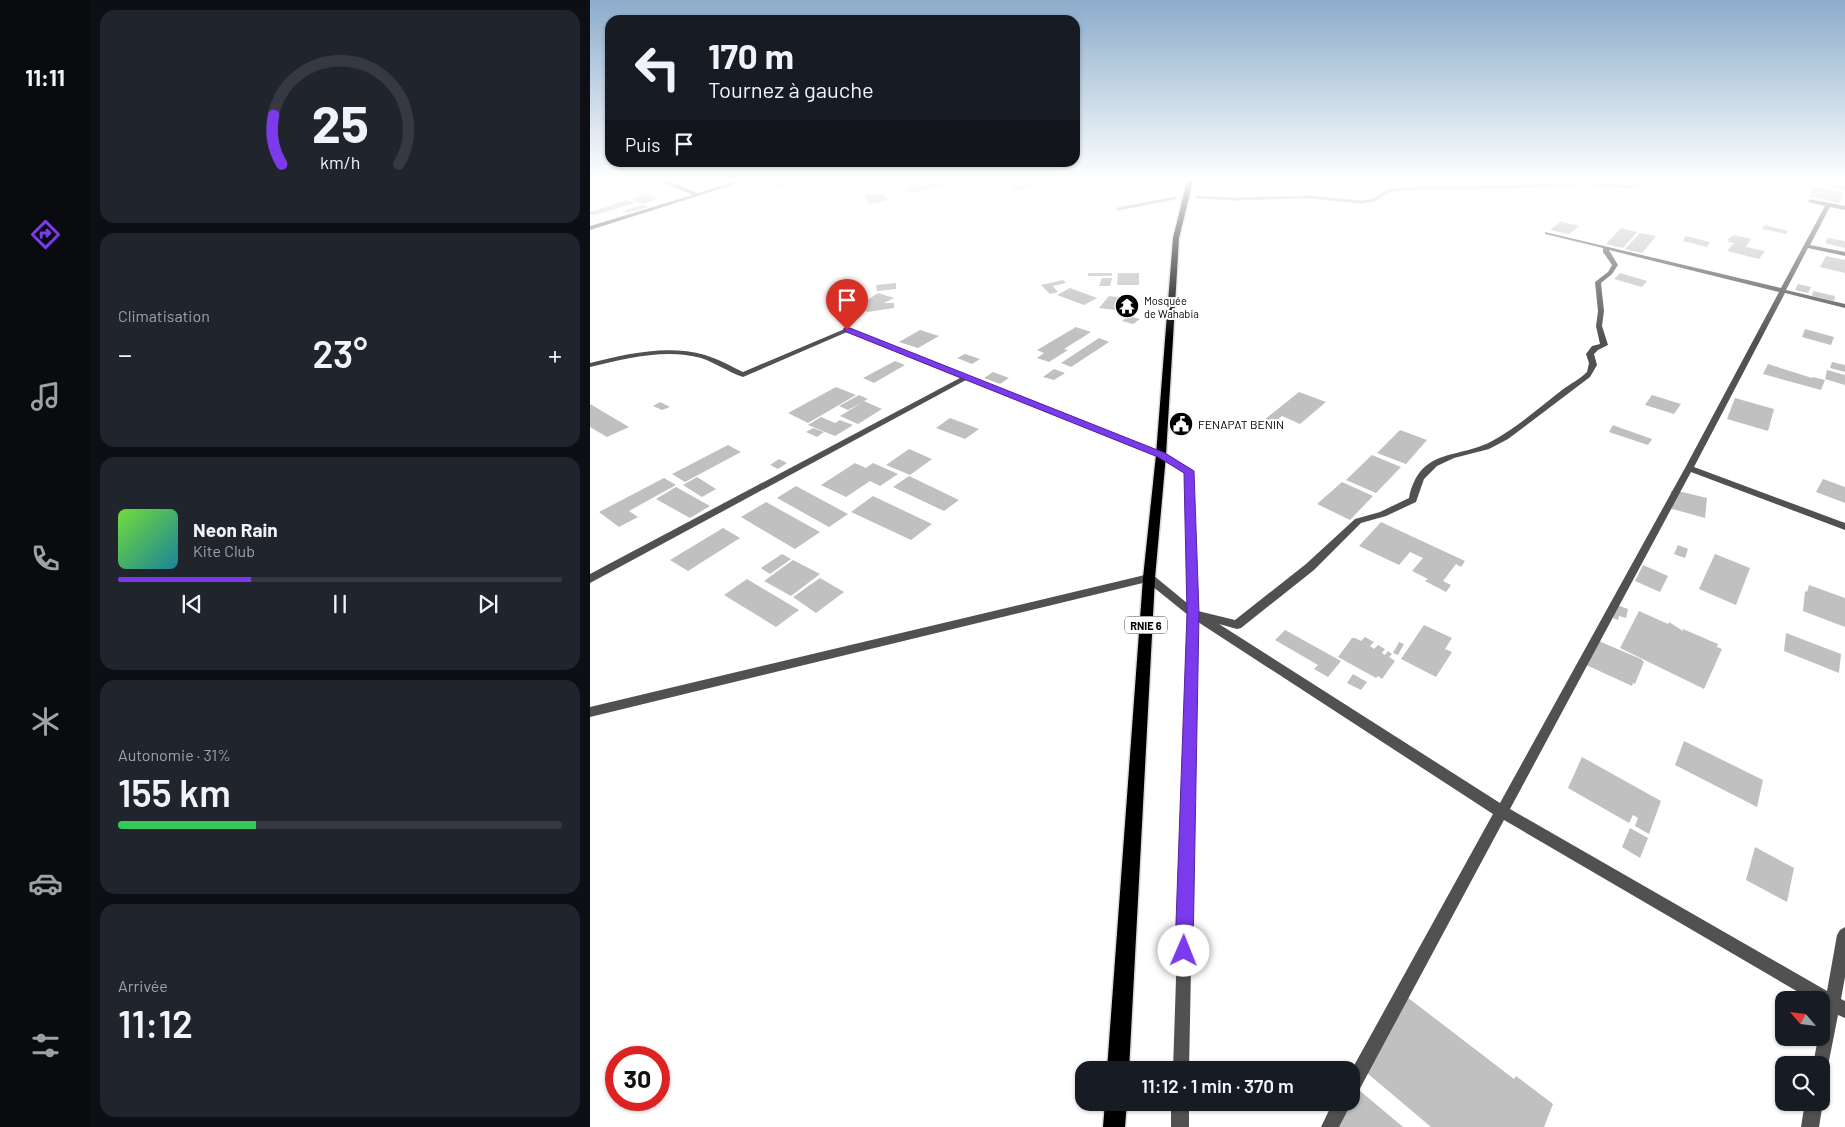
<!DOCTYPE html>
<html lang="fr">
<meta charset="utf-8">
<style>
body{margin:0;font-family:Barlow,sans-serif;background:#20242c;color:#f1f3f6;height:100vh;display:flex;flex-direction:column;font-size:19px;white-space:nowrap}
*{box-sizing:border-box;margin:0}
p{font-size:16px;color:#9ea1a6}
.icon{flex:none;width:28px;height:28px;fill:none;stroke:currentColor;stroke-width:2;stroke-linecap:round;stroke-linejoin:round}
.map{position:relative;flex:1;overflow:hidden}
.panel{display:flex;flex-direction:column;gap:10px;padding:10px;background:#0d0f14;width:500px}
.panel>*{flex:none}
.banner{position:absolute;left:15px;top:15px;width:475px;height:152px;border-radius:15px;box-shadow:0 1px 4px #0004;background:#171b24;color:#f1f3f6;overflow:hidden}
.needle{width:32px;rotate:298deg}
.tools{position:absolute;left:1185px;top:991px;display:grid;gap:10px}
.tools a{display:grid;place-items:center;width:55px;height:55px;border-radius:10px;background:#171b24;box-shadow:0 1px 4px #0004;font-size:25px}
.speed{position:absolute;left:15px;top:1046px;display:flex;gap:10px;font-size:25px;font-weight:700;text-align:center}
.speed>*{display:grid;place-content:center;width:65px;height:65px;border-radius:50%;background:#171b24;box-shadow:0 1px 4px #0004;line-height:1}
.speed .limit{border:8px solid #d22;background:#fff;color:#111}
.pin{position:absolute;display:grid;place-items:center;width:42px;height:42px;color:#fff;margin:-51px -21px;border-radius:50% 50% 50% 0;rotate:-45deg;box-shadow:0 0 5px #0007}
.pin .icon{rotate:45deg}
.me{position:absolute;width:55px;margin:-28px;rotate:1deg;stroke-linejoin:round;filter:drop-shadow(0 0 4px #0008)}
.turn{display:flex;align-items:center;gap:18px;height:105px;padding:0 20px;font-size:22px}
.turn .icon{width:65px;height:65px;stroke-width:2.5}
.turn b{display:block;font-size:35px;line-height:42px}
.then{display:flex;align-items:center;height:48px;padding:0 20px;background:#0003;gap:10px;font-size:19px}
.big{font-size:38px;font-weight:600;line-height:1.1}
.panel .card{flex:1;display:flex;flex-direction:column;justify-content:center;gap:8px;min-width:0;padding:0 18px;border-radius:15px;background:#20242c}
.panel .dial{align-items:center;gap:0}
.dial svg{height:130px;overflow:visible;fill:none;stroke:#363941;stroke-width:7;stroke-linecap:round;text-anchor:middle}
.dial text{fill:#f1f3f6;stroke:none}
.song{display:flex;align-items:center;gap:15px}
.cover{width:60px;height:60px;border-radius:8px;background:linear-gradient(135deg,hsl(100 70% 55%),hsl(190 70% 35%))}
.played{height:5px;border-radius:2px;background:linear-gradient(90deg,#7c3aed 30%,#363941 30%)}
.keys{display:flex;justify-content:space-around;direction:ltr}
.heat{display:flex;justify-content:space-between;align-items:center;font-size:28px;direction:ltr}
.charge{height:8px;border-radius:4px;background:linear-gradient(90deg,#34c759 31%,#363941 0)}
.trip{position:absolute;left:485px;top:1061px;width:285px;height:50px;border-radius:15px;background:#171b24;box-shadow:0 1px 4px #0004;font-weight:600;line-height:50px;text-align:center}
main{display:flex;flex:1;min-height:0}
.dock{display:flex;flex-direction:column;width:90px;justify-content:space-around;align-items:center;background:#090b0e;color:#9ea1a6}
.dock .icon{width:35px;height:35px}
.dock .current{color:#7c3aed}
.dock b{font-size:22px;color:#f1f3f6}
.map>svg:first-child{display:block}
</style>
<main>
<nav class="dock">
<b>11:11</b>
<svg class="icon current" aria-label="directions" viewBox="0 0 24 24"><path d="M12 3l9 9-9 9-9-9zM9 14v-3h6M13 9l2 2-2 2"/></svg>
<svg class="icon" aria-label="music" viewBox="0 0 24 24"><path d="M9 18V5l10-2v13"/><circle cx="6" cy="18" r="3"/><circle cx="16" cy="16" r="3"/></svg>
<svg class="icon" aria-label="phone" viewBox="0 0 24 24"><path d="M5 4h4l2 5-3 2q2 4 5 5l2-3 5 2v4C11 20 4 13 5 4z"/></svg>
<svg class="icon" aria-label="climate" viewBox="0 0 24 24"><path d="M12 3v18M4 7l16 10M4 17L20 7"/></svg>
<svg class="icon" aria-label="car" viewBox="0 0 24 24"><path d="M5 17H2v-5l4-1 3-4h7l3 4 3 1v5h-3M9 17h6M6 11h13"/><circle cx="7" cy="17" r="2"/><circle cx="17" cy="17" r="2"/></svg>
<svg class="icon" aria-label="filters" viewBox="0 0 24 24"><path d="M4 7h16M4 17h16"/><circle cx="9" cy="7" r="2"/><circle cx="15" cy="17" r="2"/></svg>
</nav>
<section class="panel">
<div class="card dial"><svg viewBox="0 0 100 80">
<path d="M14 69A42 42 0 1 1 86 69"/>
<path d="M14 69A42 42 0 0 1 9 39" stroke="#7c3aed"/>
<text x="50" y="56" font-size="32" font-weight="700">25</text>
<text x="50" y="72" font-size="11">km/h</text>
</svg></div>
<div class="card"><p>Climatisation</p>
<div class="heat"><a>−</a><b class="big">23°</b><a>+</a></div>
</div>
<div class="card">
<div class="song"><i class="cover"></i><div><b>Neon Rain</b><p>Kite Club</p></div></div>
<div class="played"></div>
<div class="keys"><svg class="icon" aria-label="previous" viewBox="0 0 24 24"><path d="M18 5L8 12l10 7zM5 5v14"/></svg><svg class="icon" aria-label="pause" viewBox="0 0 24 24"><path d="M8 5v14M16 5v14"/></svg><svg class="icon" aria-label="next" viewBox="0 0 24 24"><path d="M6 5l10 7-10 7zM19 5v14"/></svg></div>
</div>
<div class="card"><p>Autonomie · 31%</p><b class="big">155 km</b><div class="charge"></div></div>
<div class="card"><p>Arrivée</p><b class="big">11:12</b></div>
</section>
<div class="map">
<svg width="1255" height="1127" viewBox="0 0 1255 1127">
<rect width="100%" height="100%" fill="#fff"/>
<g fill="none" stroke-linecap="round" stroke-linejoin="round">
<g stroke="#9f9f9f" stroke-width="3">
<path d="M607 197 645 199 719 197 771 202 784 200 798 191 827 188 925 187 994 183 1037 187 1056 181"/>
<path d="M528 209 585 198"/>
</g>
</g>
<g fill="#c0c0c0">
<path d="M190 181H207V182L193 187 183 184Z"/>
<path d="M332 181H349L355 186 323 192H316L314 190 320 188 319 187 330 184Z"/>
<path d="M1239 181H1255V191L1237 186Z"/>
<path d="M436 184 442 187 425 191 420 188Z"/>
<path d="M1224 186 1254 192 1249 203 1219 197Z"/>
<path d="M293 193 298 200 279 204 274 196Z"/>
<path d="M57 194 68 198 53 204 40 199Z"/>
<path d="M38 200 46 203 4 215 0 214V212Z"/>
<path d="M52 205 58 207 38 213 32 211Z"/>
<path d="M971 221 972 222 989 226 979 234 960 230Z"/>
<path d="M1175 225 1198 231 1196 234 1172 229Z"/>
<path d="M1031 228 1047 232 1033 248 1016 244Z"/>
<path d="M1050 233 1066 236 1052 253 1035 249Z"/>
<path d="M1144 235 1161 239 1156 247 1175 251 1169 259 1137 251 1144 243 1138 242 1139 240H1137Z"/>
<path d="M1096 236 1120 242 1117 247 1093 241Z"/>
<path d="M1238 238 1255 241V248L1235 243Z"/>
<path d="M1236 256 1255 260V273L1230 267Z"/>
<rect x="498" y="273" width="24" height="3"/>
<path d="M528 273H549V285H527Z"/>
<path d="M1030 273 1057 281 1052 287 1024 279Z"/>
<path d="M512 278H522L520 286H509Z"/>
<path d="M473 280 476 283 463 286 468 292 460 294 451 285Z"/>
<path d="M306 283V289L287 291 286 285Z"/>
<path d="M1208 284 1221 287 1218 293 1205 290Z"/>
<path d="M480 288 507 298 494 305 467 295Z"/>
<path d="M1223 291 1245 296 1244 301 1222 296Z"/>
<path d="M288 293 304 298 294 303H304V308L278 312 265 308Z"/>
<path d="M519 296 544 299 535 311 509 308Z"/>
<path d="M539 316 550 319 543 324 532 321Z"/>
<path d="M486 327 501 332 474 349 478 350 459 362 447 358 454 353 447 350Z"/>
<path d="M1215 329 1244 337 1241 345 1212 337Z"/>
<path d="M330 330 349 336 328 348 309 342Z"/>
<path d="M509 338 519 342 481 367 471 363Z"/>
<path d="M375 354 390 359 382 364 367 358Z"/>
<path d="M305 361 315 365 284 383 273 378Z"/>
<path d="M1242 362 1255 365V372L1240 368Z"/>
<path d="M1178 364 1222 378 1223 377 1235 380 1231 390 1173 374Z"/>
<path d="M464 369 475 373 464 380 453 377Z"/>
<path d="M1237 370 1255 375V385L1235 379Z"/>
<path d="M403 372 419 378 410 384 394 378Z"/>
<path d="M246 387 266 395 218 423 198 413Z"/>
<path d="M709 392 736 402 710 424 692 416 678 428 669 424Z"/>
<path d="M269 395 278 399 274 401 292 409 268 424 250 416 273 402 258 410 249 406Z"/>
<path d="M1062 395 1091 404 1084 414 1055 405Z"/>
<path d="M1145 398 1184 409 1178 431 1137 419Z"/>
<path d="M70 402 80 407 72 410 63 406Z"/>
<path d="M0 404 39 427 17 437 0 427Z"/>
<path d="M231 417 245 423 250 420 263 425 245 436 218 425Z"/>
<path d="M360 418 389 429 375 439 346 428Z"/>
<path d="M1023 425 1028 427 1062 439 1058 445 1019 432Z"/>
<path d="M223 428 234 432 227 437 216 432Z"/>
<path d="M810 430 837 440 816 464 787 453Z"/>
<path d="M138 445 151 452 95 482 82 474Z"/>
<path d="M319 449 342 459 320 475 296 465Z"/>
<path d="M782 455 811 467 786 493 756 480Z"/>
<path d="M189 459 197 463 188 469 180 465Z"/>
<path d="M265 463 276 468 283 463 308 474 290 486 280 481 256 497 231 485Z"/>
<path d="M319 476 369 500 354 511 303 487Z"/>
<path d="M107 477 126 489 112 497 93 485Z"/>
<path d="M74 478 86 485 39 511 48 517 29 527 9 512Z"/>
<path d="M1233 479 1255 487V503L1226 492Z"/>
<path d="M752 482 783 496 760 520 727 504Z"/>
<path d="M206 486 258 514 239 527 187 498Z"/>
<path d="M86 487 120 506 100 518 66 499Z"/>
<path d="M1084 490 1117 498 1115 518 1079 508 1081 491Z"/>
<path d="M283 496 342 524 321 540 261 512Z"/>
<path d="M176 502 230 532 205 549 151 517Z"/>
<path d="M791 522 875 561 871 567 866 564 853 581 861 585 856 592 835 581 838 579 822 571 833 558 820 552 809 565 769 546Z"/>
<path d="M133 528 150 538 98 571 80 560Z"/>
<path d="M1088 545 1098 549 1095 558 1084 554Z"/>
<path d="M192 554 201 559 180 574 171 568Z"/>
<path d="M1125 554 1160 568 1146 605 1109 589Z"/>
<path d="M203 560 230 574 201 596 174 581Z"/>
<path d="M1053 565 1078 576 1070 592 1045 581Z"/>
<path d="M230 578 254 592 226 613 203 597Z"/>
<path d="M157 579 209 610 186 627 134 595Z"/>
<path d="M1219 585 1255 598V627L1213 611 1215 591 1217 592Z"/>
<path d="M1027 605 1038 609 1036 618 1029 616 1028 620 1023 618Z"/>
<path d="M1049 611 1078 624 1079 622 1093 631V629L1128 644 1127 647 1132 649 1114 689 1030 648Z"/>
<path d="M834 625 862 638 855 649 862 652 846 677 811 659Z"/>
<path d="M695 630 751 661 738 677 724 669 728 665 685 640Z"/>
<path d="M1196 633 1251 654 1249 673 1194 651Z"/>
<path d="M775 637 784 642 780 646 784 649 788 645 795 649 792 653 795 655 798 651 802 654 799 657 805 661 792 679 788 676 786 678 748 657 762 638H765L771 641Z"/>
<path d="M1004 639 1051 659 1054 662 1045 684 1043 683 1042 686 994 664Z"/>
<path d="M809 642 814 644 808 655 803 653Z"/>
<path d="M763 674 777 682 771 690 757 683Z"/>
<path d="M1094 741 1173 780 1167 807 1085 765Z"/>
<path d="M992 757 1071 801 1059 834 1045 826 1048 818 1043 815 1039 823 978 788Z"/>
<path d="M1040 828 1058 838 1050 858 1032 847Z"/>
<path d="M1165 847 1204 868 1197 902 1156 880Z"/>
<path d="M817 997 924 1079 926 1076 963 1104 954 1127H841L777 1073Z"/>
<path d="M763 1085 813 1127H743L761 1102Z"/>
</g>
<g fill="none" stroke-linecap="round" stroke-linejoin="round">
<g stroke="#dbdbdb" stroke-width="3">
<g id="primary">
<path d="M597 181H603L589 238 576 455 565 578 539 1070H517L553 578 566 455 583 238Z"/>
<path d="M515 1102H537L535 1127H513Z"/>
</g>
</g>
<g fill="#515151" fill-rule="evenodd">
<path d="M70 181H78L108 193 146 181H155L0 230V226L103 195Z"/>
<path d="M1220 199 1255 206V210L1240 207 1220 245 1255 252V256L1218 248 1196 290 1255 304V308L1195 293 1104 467 1255 523V530L1101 472 920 809 1237 991 1247 935 1250 930 1255 927V977L1251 999 1255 1001V1018L1248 1015 1237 1071 1231 1073V1065H1223L1228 1038H1231V1020L1234 1007 1231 1005V1000H1222L914 820 767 1094 761 1096V1071L903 814 608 622 599 1070H583L598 615 557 582 0 717V707L559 574 563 575 597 603 595 472 568 457 376 380 0 583V574L370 378 257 332 153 377C138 372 126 363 111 358 75 348 35 359 0 367V363C36 354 77 344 115 355 128 359 141 366 153 372L257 328 574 453 603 471 608 611 645 620 716 564 765 519 790 512 819 498C830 446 869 460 904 440 929 426 950 407 972 390 980 384 990 379 997 372L999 363 996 354 1002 346 1010 344 1006 326 1008 311 1005 282 1018 272 1022 265 1013 252V248L955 234V232L1191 288 1235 206 1218 202ZM1019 250 1189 292 1095 468 910 803 629 624 647 629 651 628 724 570 771 523 796 516 826 502 834 479 847 466 864 458 899 449 918 439 1000 377 1007 365 1004 354 1008 350 1018 345 1012 326 1014 311 1011 283 1022 274 1028 265Z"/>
<path d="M1231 1099 1233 1102 1229 1127H1211L1215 1102H1231Z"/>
<path d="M761 1101 762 1102 749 1127H731L743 1102H761Z"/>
<rect x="581" y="1102" width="18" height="25"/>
</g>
<use href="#primary" fill="#000" fill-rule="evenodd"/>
</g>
<linearGradient id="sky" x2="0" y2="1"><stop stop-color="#8baccb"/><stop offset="0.53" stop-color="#fff"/><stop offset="1" stop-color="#fff" stop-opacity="0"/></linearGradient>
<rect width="1255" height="339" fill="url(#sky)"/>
<path fill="#7c3aed" stroke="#51269a" d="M254 328H260L575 453 604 471 609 613 603 951 600 957 594 960 588 957 585 951 597 613 594 473 568 457 254 331Z"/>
<defs>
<g id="temple-disc" transform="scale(1.25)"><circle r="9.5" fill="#000" stroke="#fff"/><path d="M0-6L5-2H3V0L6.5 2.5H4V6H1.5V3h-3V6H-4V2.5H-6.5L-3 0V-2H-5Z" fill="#fff"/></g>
<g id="civic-disc" transform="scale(1.25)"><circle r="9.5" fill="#000" stroke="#fff"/><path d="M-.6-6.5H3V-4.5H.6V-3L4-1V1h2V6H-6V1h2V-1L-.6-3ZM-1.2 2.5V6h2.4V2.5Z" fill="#fff"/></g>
</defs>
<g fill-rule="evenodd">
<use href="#temple-disc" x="537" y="306"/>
<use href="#civic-disc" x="591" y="424"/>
</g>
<g text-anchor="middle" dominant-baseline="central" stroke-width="4" stroke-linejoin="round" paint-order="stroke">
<g font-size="11" fill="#000" stroke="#fff" text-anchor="start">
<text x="554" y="300">Mosquée<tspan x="554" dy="13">de Wahabia</tspan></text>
</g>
<rect fill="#fff" stroke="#4c4c4c" stroke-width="1" x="535" y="616.5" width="42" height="17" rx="4"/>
<g font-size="11" font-weight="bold" fill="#000">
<text x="556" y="625">RNIE 6</text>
</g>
<g font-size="12" fill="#000" stroke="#fff" text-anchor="start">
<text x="608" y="424">FENAPAT BENIN</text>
</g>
</g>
</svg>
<div class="tools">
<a><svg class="needle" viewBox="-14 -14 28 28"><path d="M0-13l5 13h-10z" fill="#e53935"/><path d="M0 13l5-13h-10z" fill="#9ea1a6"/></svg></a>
<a><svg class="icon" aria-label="search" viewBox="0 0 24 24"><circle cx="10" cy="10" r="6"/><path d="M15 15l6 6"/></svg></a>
</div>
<div class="speed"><div class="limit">30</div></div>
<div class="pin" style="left:257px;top:330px;background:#d93025"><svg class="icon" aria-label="arrive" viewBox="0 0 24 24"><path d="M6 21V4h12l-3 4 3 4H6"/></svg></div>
<svg class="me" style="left:594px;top:951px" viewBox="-20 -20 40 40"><circle r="19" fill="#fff"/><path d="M0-13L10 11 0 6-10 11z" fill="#7c3aed"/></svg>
<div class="trip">11:12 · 1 min · 370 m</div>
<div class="banner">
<div class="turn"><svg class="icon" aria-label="left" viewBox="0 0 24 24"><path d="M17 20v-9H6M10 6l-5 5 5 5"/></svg><div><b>170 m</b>Tournez à gauche</div></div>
<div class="then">Puis<svg class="icon" aria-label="arrive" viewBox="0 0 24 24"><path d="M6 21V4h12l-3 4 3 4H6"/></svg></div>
</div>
</div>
</main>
